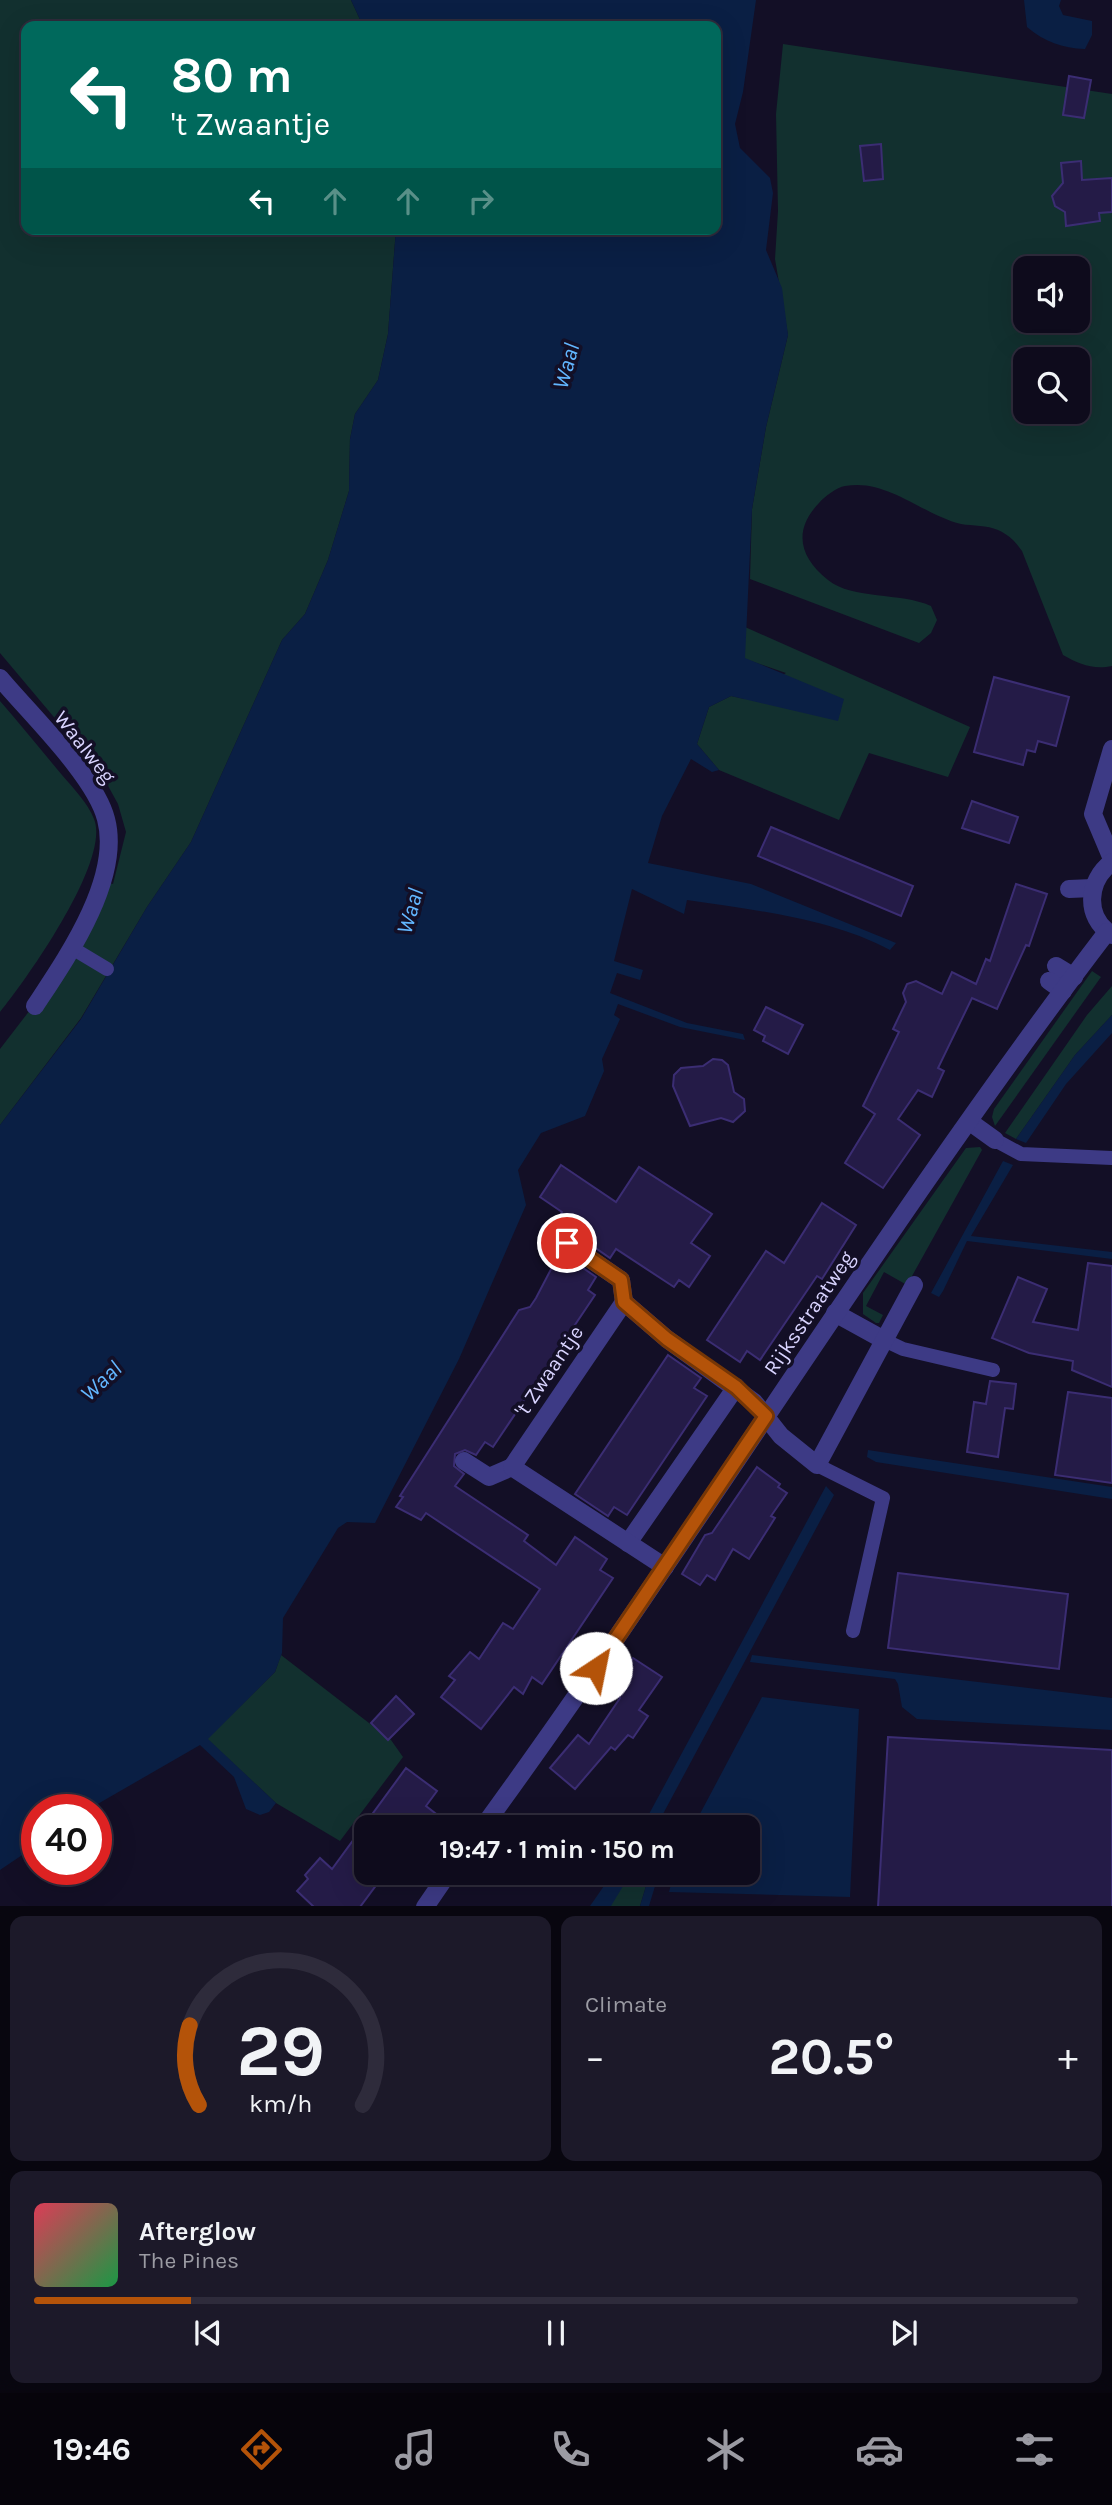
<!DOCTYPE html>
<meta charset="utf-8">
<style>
body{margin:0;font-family:Karla,sans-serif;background:#1c1929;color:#f1f3f6;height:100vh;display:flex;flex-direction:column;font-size:26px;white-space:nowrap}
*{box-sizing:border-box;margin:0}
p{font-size:23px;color:#9b9ba3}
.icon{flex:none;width:38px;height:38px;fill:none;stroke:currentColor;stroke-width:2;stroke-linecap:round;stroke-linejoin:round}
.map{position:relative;height:1906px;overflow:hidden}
.sheet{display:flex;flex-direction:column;gap:10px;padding:10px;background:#08060f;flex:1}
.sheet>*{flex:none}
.hud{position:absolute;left:21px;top:21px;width:700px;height:214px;border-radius:14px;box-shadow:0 7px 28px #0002,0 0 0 2px #2e2b3b;background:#00695c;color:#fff;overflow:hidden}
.buttons{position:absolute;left:1013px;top:256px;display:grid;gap:14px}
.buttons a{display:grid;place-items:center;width:77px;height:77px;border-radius:14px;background:#0e0b1c;box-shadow:0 7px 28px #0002,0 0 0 2px #2e2b3b;font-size:35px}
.speed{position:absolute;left:21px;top:1794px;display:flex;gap:14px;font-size:35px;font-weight:700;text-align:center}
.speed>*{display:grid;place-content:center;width:91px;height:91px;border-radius:50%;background:#0e0b1c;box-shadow:0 7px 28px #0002,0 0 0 2px #2e2b3b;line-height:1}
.speed .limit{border:10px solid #d22;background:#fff;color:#111}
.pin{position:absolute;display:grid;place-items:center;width:60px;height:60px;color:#fff;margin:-30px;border:4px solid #fff;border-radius:50%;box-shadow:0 2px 7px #0007}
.me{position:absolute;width:77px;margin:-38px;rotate:34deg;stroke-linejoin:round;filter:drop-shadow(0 0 5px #0008)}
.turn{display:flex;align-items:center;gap:24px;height:147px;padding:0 35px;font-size:32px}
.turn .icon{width:91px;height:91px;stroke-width:2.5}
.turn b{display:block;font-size:49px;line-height:60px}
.lanes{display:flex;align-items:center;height:66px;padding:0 35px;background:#0003;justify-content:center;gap:35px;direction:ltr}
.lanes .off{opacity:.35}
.big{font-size:52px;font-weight:700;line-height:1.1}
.sheet .tile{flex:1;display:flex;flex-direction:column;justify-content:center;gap:10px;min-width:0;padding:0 24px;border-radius:14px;background:#1c1929}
.sheet .dial{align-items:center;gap:0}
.dial svg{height:182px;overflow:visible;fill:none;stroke:#2e2b3b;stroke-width:7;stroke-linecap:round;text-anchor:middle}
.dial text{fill:#f1f3f6;stroke:none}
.song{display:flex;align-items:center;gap:21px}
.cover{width:84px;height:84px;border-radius:10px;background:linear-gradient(135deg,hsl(350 70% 55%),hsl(140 70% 35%))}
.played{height:7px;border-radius:4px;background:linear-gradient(90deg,#b45309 15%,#2e2b3b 15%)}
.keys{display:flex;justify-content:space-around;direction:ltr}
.heat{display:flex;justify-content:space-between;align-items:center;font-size:38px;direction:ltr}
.sheet .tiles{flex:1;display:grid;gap:10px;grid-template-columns:1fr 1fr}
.tile:last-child{grid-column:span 2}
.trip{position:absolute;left:354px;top:1815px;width:406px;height:70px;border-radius:14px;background:#0e0b1c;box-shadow:0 7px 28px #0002,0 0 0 2px #2e2b3b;font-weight:700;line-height:70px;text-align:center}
.tab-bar{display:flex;height:112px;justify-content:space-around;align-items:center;background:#06040b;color:#9b9ba3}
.tab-bar .icon{width:49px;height:49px}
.tab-bar .current{color:#b45309}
.tab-bar b{font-size:32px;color:#f1f3f6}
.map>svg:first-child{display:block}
</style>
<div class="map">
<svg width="1112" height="1907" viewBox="0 0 1112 1907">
<rect width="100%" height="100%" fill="#130f26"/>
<g fill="#12302f" fill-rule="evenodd">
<path d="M0 0H351L363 26H26V229H396L388 334 378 380 355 414 350 439 349 491 328 560 305 614 282 640 191 842 147 907 81 1018 0 1125V1049L70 958 110 883 113 884 126 832 118 804 101 773 0 653Z"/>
<path d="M783 44 1112 94V666C1093 670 1079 664 1063 655L1022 551C1015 541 1009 535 998 530 987 525 973 526 961 524 923 515 887 478 845 486 837 487 824 497 819 503 793 530 799 557 828 580 853 600 900 592 931 606L937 620 931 633 919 643 750 579 752 509 766 427 788 335 775 259 778 211 776 114ZM1026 268H1078V320H1026ZM1026 359H1078V411H1026Z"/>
<path d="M745 627 970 727 948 777 869 753 839 820 719 770 697 744 709 707 731 696 745 699 786 673 745 659Z"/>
<path d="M0 701C21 725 41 750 62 775 73 788 88 803 94 819 111 860 27 979 0 1012Z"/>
<path d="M1092 971 1101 977 995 1126 992 1117 994 1109Z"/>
<path d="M1112 986V1015L1075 1055 1016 1139 1005 1133 1087 1015Z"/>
<path d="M980 1147 982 1150 907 1285 884 1272 866 1306 883 1315 879 1323H876L863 1314V1293L966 1148Z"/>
<path d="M281 1655 391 1740 403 1757 340 1841 276 1803 207 1739 275 1672Z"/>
<path d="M614 1873H650L640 1906 591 1907Z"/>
</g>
<g fill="#0a1f44">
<path d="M351 0H756L743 92 735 124 740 148 770 178 773 193 766 250 782 288 788 335 766 427 752 509 745 658 844 699 838 721 731 696 709 707 697 744 719 770 712 772 691 759 662 816 648 863 751 884 896 943 890 950C830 918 754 910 687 900L684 914 632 889 614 961 643 970 640 980 617 973 610 993 687 1023 743 1034 745 1040 680 1027 618 1004 614 1015 620 1019 602 1059 604 1071 585 1116 541 1133 518 1170 526 1205 459 1359 375 1523 347 1522 338 1528 283 1618 282 1653 275 1672 208 1739 276 1803 269 1812 260 1815 246 1809 234 1777 200 1745 89 1809 37 1810V1845L0 1870V1125L81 1019 147 907 191 842 282 640 305 614 328 560 349 491 350 439 355 414 378 380 388 334 396 229H716V26H363Z"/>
<path d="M1024 0H1061L1059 6 1063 15 1092 21V35L1085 49C1062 48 1045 42 1027 27Z"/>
<path d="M1112 1015V1033L1066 1084 1026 1143 1016 1139 1075 1055Z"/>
<path d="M1003 1161 1013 1165 971 1236 1112 1252V1259L967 1241 943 1291 939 1297 931 1293Z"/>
<path d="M868 1450 1112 1487V1499L876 1462 867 1457Z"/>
<path d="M826 1486 834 1495 656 1827H642Z"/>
<path d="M752 1655 1112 1698V1730L917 1719 902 1707 898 1684 895 1679 750 1662Z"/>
<path d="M762 1697 859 1709 850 1897 669 1892 674 1873 747 1872V1827H693Z"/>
<path d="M613 1873H631L611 1906H590Z"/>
<path d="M650 1873H659L649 1906H640Z"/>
</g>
<g fill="#241b47" stroke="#3b2d73" stroke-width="2">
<path d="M1069 76 1091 80 1084 118 1063 115Z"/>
<path d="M881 144 883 179 864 181 860 146Z"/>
<path d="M1081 161 1082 180 1112 178V212L1099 213 1100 221 1066 226 1065 212 1055 206 1052 196 1063 183 1061 163Z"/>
<path d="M994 677 1069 697 1056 746 1038 741 1035 752 1027 750 1023 765 974 752Z"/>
<path d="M972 801 1018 817 1009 843 962 828Z"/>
<path d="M771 827 913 886 901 916 758 856Z"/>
<path d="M1016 884 1047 894 1029 946 1026 945 997 1009 972 998 938 1068 944 1071 932 1097 918 1090 898 1119 920 1135 883 1188 845 1163 875 1114 863 1106 899 1032 893 1029 906 1002 903 993 907 984 916 981 942 994 952 972 976 984 986 959 990 961Z"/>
<path d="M766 1007 803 1025 788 1054 763 1041 765 1036 754 1030Z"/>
<path d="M713 1059 722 1060 728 1065 734 1092 744 1099 745 1111 733 1122 721 1118 690 1126 673 1086 674 1075 681 1068 703 1066Z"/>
<path d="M561 1165 616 1202 639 1167 712 1214 691 1243 710 1256 689 1287 679 1280 674 1287 616 1249 610 1258 557 1221 562 1212 540 1197Z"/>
<path d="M822 1203 856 1225 822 1279 817 1276 760 1360 747 1351 740 1362 707 1340 766 1251 784 1263Z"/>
<path d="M560 1252 596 1277 588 1290 595 1295 493 1447 485 1442 476 1455 465 1450 455 1454 454 1466 464 1474 455 1486 528 1535 524 1541 556 1565 575 1537 607 1559 600 1570 613 1578 542 1684 532 1677 523 1694 514 1687 481 1729 441 1697 455 1680 449 1676 470 1652 479 1659 503 1623 513 1629 540 1589 426 1513 421 1520 396 1507 403 1497 400 1496 519 1310 530 1307 536 1298Z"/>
<path d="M1088 1263 1112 1266V1387L1072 1370 1073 1361 1029 1353 992 1338 1018 1277 1047 1289 1033 1322 1078 1330Z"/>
<path d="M668 1355 701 1378 694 1388 707 1396 627 1515 614 1507 608 1516 575 1494Z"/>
<path d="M990 1381 1016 1384 1013 1409 1005 1408 998 1457 967 1452 974 1402 986 1404Z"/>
<path d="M1068 1392 1112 1398V1483L1055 1475Z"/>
<path d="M757 1467 780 1484 778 1487 787 1493 771 1516 775 1518 749 1559 733 1549 715 1580 707 1575 700 1585 682 1574 705 1535 712 1533Z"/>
<path d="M898 1573 1068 1594 1059 1669 888 1648Z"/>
<path d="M633 1658 662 1677 639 1710 648 1716 633 1738 628 1735 615 1750 611 1747 575 1789 550 1768 578 1735 589 1744 620 1698 610 1691Z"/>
<path d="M396 1696 414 1714 388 1740 371 1723Z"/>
<path d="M888 1737 1112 1750V1907H878Z"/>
<path d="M406 1768 437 1791 426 1806 453 1827H366V1872H386L360 1907H314L297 1891 308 1879 305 1875 320 1858 332 1869Z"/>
</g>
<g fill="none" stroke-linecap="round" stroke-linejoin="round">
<g stroke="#3d3a85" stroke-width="14">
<path d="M72 948 107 969"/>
<path d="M995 1140 1021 1154 1112 1158"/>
<path d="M884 1340 903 1349 993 1370"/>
<path d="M817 1465 883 1498 853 1631"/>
</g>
<g stroke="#3d3a85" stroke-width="18">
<path d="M0 678C30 714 95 776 106 819 122 879 66 959 35 1006"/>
<path d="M1112 749 1093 814 1112 859"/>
<path d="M1069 889 1093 888"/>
<path d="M1056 966 1074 977"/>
<path d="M1049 981 1063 991"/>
<path d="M970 1122 995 1140"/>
<path d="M549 1231 621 1280 624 1302"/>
<path d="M835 1313 884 1340"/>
<path d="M464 1461 489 1477 512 1467"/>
<path d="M628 1543 736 1387"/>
<path d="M665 1567 512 1467 624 1302 667 1339 754 1402 781 1436 817 1465 914 1285"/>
</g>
<g stroke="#3d3a85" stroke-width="18">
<path d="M1112 862C1087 881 1084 917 1112 935"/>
<path d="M483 1827C697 1533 886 1221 1107 932"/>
<path d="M425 1907 449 1872"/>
</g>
</g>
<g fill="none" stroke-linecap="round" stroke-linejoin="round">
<g stroke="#753606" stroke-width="18">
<path id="route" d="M567 1243 621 1280 624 1302 667 1339 736 1387 766 1416 596 1668"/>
</g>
<use href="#route" stroke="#b45309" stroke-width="12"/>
</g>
<g text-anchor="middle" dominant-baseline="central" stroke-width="7" stroke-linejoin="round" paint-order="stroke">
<g font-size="21" fill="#d9d4ff" stroke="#130f26">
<text transform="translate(85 747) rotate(52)">Waalweg</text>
<text transform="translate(809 1313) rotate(-56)">Rijksstraatweg</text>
<text transform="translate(549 1371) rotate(-56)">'t Zwaantje</text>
</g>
<g font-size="23" font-style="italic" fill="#62b6ff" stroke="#130f26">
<text transform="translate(566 366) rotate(-74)">Waal</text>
<text transform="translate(410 911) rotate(-74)">Waal</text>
<text transform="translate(101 1381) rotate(-43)">Waal</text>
</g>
</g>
</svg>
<div class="buttons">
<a><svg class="icon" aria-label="sound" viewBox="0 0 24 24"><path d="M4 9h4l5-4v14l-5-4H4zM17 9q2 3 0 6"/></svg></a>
<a><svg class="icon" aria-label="search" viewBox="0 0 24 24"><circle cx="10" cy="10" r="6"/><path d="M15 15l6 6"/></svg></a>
</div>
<div class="speed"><div class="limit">40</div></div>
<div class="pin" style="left:567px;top:1243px;background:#d93025"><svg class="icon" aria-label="arrive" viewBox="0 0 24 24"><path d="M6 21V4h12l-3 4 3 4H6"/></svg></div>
<svg class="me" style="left:596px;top:1668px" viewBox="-20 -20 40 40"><circle r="19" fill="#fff"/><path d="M0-13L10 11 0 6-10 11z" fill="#b45309"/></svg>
<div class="trip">19:47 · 1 min · 150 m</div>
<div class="hud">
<div class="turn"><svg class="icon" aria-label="left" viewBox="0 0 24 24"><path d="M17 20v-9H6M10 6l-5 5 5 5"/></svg><div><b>80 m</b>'t Zwaantje</div></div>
<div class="lanes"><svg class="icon" aria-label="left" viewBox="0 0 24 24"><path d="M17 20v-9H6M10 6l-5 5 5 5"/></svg><svg class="icon off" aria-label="ahead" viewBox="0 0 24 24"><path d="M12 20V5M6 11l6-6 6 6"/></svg><svg class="icon off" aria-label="ahead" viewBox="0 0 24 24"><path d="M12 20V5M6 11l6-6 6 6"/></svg><svg class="icon off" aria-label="right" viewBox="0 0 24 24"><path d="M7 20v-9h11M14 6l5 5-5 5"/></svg></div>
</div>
</div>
<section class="sheet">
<div class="tiles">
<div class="tile dial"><svg viewBox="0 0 100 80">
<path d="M14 69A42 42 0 1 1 86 69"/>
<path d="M14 69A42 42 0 0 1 10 34" stroke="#b45309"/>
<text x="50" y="56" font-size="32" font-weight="700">29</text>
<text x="50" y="72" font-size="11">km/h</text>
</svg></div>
<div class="tile"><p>Climate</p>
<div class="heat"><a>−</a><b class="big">20.5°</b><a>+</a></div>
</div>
<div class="tile">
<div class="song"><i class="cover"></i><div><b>Afterglow</b><p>The Pines</p></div></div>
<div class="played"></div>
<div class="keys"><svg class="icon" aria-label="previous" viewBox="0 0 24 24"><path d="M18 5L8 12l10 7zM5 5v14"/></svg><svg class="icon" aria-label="pause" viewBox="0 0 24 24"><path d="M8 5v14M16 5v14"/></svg><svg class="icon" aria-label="next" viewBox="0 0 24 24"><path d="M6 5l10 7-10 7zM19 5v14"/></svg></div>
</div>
</div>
</section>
<nav class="tab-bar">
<b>19:46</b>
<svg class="icon current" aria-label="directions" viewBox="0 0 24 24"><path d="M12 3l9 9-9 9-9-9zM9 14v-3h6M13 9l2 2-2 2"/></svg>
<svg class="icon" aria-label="music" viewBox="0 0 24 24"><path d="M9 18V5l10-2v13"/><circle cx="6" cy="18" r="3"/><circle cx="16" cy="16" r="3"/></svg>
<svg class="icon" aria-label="phone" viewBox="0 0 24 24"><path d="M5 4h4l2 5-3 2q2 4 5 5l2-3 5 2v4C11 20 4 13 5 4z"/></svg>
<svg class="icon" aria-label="climate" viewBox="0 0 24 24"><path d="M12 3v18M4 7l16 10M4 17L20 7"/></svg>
<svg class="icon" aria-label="car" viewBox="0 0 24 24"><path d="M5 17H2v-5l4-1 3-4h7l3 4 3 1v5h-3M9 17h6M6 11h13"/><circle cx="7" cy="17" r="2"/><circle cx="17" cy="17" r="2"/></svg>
<svg class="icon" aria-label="filters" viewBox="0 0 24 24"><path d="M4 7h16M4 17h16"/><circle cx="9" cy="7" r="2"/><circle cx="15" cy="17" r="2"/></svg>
</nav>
